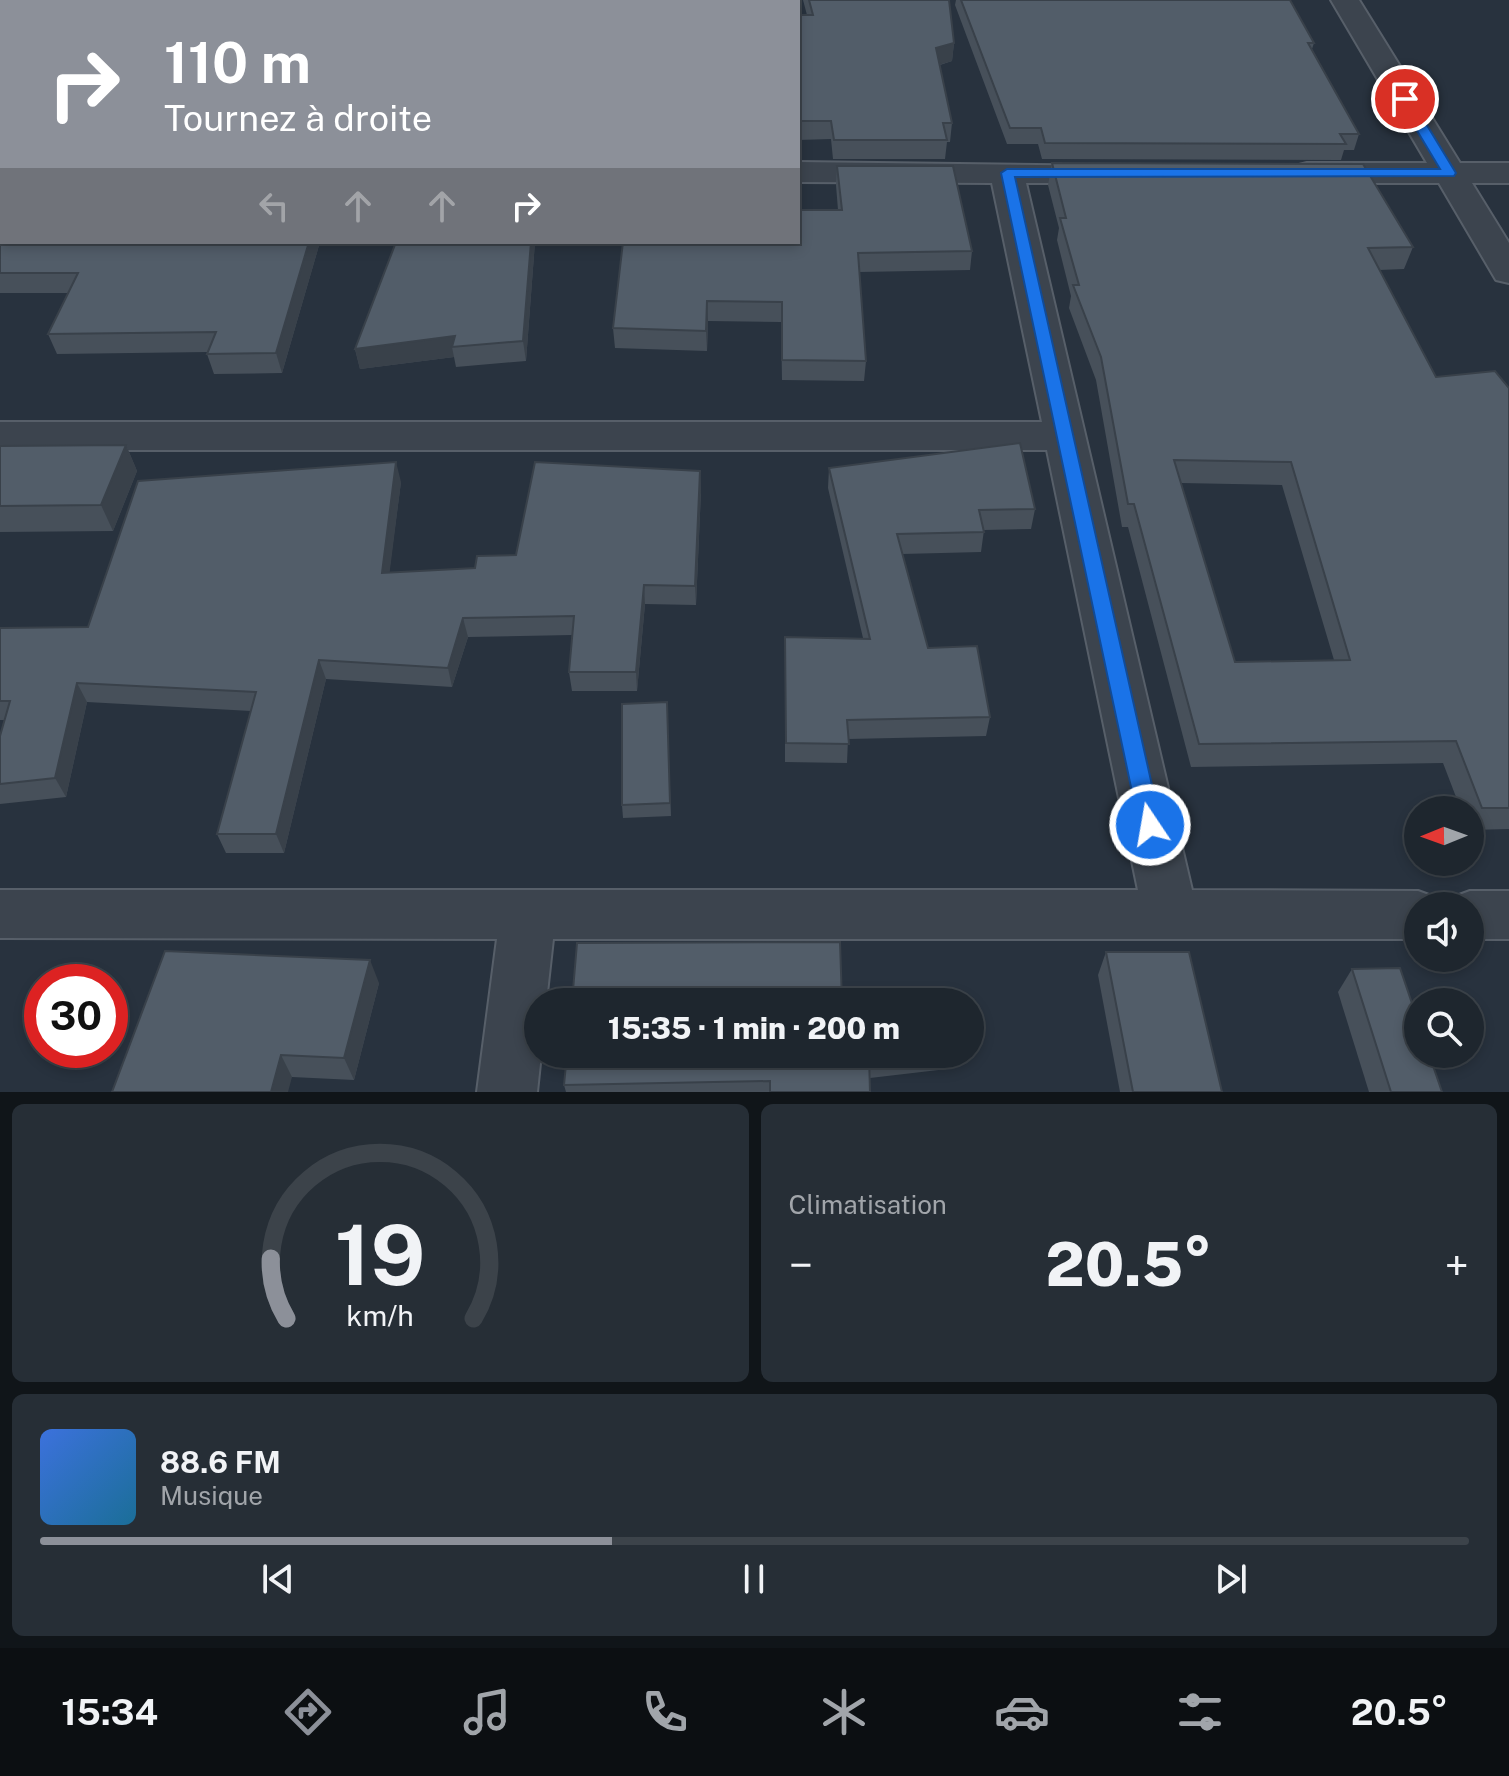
<!DOCTYPE html>
<html lang="fr">
<meta charset="utf-8">
<style>
body{margin:0;font-family:"Public Sans",sans-serif;background:#262e36;color:#f1f3f6;height:100vh;display:flex;flex-direction:column;font-size:30px;white-space:nowrap}
*{box-sizing:border-box;margin:0}
p{font-size:26px;color:#a1a5aa}
.icon{flex:none;width:44px;height:44px;fill:none;stroke:currentColor;stroke-width:2;stroke-linecap:round;stroke-linejoin:round}
.map{position:relative;height:1092px;overflow:hidden}
.details{display:flex;flex-direction:column;gap:12px;padding:12px;background:#101519;flex:1}
.details>*{flex:none}
.top-card{position:absolute;left:0px;top:0px;width:800px;height:244px;box-shadow:0 4px 12px #0003,0 0 0 2px #3c434a;background:#8c9099;color:#fff;overflow:hidden}
.needle{width:52px;rotate:269deg}
.buttons{position:absolute;left:1404px;top:796px;display:grid;gap:16px}
.buttons a{display:grid;place-items:center;width:80px;height:80px;border-radius:50%;background:#1e262e;box-shadow:0 4px 12px #0003,0 0 0 2px #3c434a;font-size:40px}
.speed{position:absolute;left:24px;top:964px;display:flex;gap:16px;font-size:40px;font-weight:700;text-align:center}
.speed>*{display:grid;place-content:center;width:104px;height:104px;border-radius:50%;background:#1e262e;box-shadow:0 4px 12px #0003,0 0 0 2px #3c434a;line-height:1}
.speed .limit{border:12px solid #d22;background:#fff;color:#111}
.pin{position:absolute;display:grid;place-items:center;width:68px;height:68px;color:#fff;margin:-34px;border:4px solid #fff;border-radius:50%;box-shadow:0 2px 8px #0007}
.me{position:absolute;width:88px;margin:-44px;rotate:348deg;stroke-linejoin:round;filter:drop-shadow(0 0 6px #0008)}
.turn{display:flex;align-items:center;gap:28px;height:168px;padding:0 32px;font-size:36px}
.turn .icon{width:104px;height:104px;stroke-width:2.5}
.turn b{display:block;font-size:56px;line-height:68px}
.lanes{display:flex;align-items:center;height:76px;padding:0 32px;background:#0003;justify-content:center;gap:40px;direction:ltr}
.lanes .off{opacity:.35}
.big{font-size:60px;font-weight:800;line-height:1.1}
.details .card{flex:1;display:flex;flex-direction:column;justify-content:center;gap:12px;min-width:0;padding:0 28px;border-radius:12px;background:#262e36}
.details .dial{align-items:center;gap:0}
.dial svg{height:208px;overflow:visible;fill:none;stroke:#3c434a;stroke-width:7;stroke-linecap:round;text-anchor:middle}
.dial text{fill:#f1f3f6;stroke:none}
.song{display:flex;align-items:center;gap:24px}
.cover{width:96px;height:96px;border-radius:12px;background:linear-gradient(135deg,hsl(220 70% 55%),hsl(200 70% 35%))}
.played{height:8px;border-radius:4px;background:linear-gradient(90deg,#8c9099 40%,#3c434a 40%)}
.keys{display:flex;justify-content:space-around;direction:ltr}
.heat{display:flex;justify-content:space-between;align-items:center;font-size:44px;direction:ltr}
.details .tiles{flex:1;display:grid;gap:12px;grid-template-columns:1fr 1fr}
.card:last-child{grid-column:span 2}
.trip{position:absolute;left:524px;top:988px;width:460px;height:80px;border-radius:40px;background:#1e262e;box-shadow:0 4px 12px #0003,0 0 0 2px #3c434a;font-weight:800;line-height:80px;text-align:center}
.menu{display:flex;height:128px;justify-content:space-around;align-items:center;background:#0c0f12;color:#a1a5aa}
.menu .icon{width:56px;height:56px}
.menu .selected{color:#8c9099}
.menu b{font-size:36px;color:#f1f3f6}
.map>svg:first-child{display:block}
</style>
<div class="map">
<svg width="1509" height="1092" viewBox="0 0 1509 1092">
<rect width="100%" height="100%" fill="#28323e"/>
<g fill="none" stroke-linecap="round" stroke-linejoin="round">
<g stroke="#575f69" stroke-width="4">
<g id="minor">
<path d="M1331 0H1359L1460 163H1509V183H1472L1509 243V283L1496 280 1439 183H1307L1295 180 1290 173 1295 166 1307 163H1427Z"/>
<path d="M798 162 1123 166 1128 173 1123 180 1111 183H1026L1192 890 1418 891 1437 898 1441 906H1418V939H553L546 1002H538L541 1054 537 1092H477L497 939 0 938V890H1138L1047 450H0V422H1042L992 183 798 182Z"/>
<path d="M1470 891H1509V939H1470V906H1447L1451 898Z"/>
</g>
</g>
<use href="#minor" fill="#3c444e" fill-rule="evenodd"/>
</g>
<g fill="#47505a" fill-rule="evenodd">
<path d="M0 0H471L470 2H2V70H0Z"/>
<path d="M803 0H949L954 43 952 61 940 65 952 123 950 142H947L945 159H833L831 139 798 140V15H807Z"/>
<path d="M956 0H1290L1314 43 1312 49 1359 134 1354 150H1344L1341 160 1042 159 1038 144H1007L955 5Z"/>
<path d="M0 85 2 242H320L282 373 214 374 207 354 208 352 57 354 48 334 69 293H0Z"/>
<path d="M1052 163 1413 247 1404 269 1379 270 1436 377 1509 388V829L1470 830V810H1461L1443 763 1191 767 1128 527H1122L1096 380 1069 308 1071 296 1057 240 1059 228 1048 185ZM1181 483 1282 485 1334 660 1235 662Z"/>
<path d="M837 166 972 251 970 270 859 272 866 361 864 381 782 380 781 322 708 321 707 351 615 348 613 328 838 210 836 185Z"/>
<path d="M396 242H535L526 361 456 367 454 357 360 369 355 349Z"/>
<path d="M126 445 137 471 113 531 0 532V446Z"/>
<path d="M829 468 1035 509 1031 529 984 530 981 552 902 554 928 648 990 717 986 736 848 739 847 763 785 762V637L863 638 828 488Z"/>
<path d="M700 471 701 491 696 605 645 604 637 691H572L569 672 572 635 468 637 452 687 326 679 284 853H226L217 834 251 711 87 702 66 797 0 804V736L4 720H0V628L88 627 401 482 389 573 475 568 516 555Z"/>
<path d="M667 702 671 816 623 818 622 805Z"/>
<path d="M1106 952 1222 1092H1120L1098 975Z"/>
<path d="M1352 969 1442 1092H1369L1338 992Z"/>
<path d="M379 983 354 1080 292 1077 112 1092Z"/>
<path d="M567 1054H950L947 1069 870 1078V1092H566L564 1085Z"/>
</g>
<g fill="#39414a">
<path d="M954 43 952 61 935 66 936 48Z"/>
<path d="M309 242H320L282 373 276 353Z"/>
<path d="M531 242H535L526 361 523 341Z"/>
<path d="M707 301 708 321 707 351 706 331Z"/>
<path d="M455 336 452 347 454 357 360 369 355 349Z"/>
<path d="M126 445 137 471 113 531 101 505Z"/>
<path d="M396 462 401 482 387 593 382 573Z"/>
<path d="M700 471 701 491 696 605 695 586Z"/>
<path d="M644 585 645 604 637 691 636 672Z"/>
<path d="M463 618 468 637 452 687 448 668Z"/>
<path d="M319 660 326 679 284 853 276 834Z"/>
<path d="M77 683 87 702 66 797 55 778Z"/>
<path d="M370 960 379 983 354 1080 344 1058Z"/>
<path d="M281 1055 292 1077 288 1092H271Z"/>
</g>
<g fill="#525d69" stroke="#39414a" stroke-width="2" fill-rule="evenodd">
<path d="M0 0H464V2H2V52H0Z"/>
<rect x="599" y="0" width="45" height="2"/>
<path d="M809 0H949L954 43 936 48 952 123H943L947 140H834L831 121H798V15H813Z"/>
<path d="M961 0H1290L1314 43H1308L1359 134H1340L1346 144 1045 143 1041 128H1010Z"/>
<path d="M2 81V242H309L276 353 207 354 216 332 48 334 78 273H0V85Z"/>
<path d="M1052 163 1363 164 1413 247 1368 248 1436 377 1495 371 1509 388V808H1482L1456 741 1199 744 1134 504H1128L1101 357 1073 285H1079L1060 218H1066ZM1174 460 1291 462 1350 660 1235 662Z"/>
<path d="M837 166H953L972 251 858 253 866 361 782 360V302L707 301 706 331 613 328 623 242H798V210H842Z"/>
<path d="M396 242H531L523 341 452 347 455 336 355 349Z"/>
<path d="M1020 443 1035 509 979 510 984 532 897 534 928 648 977 646 990 717 847 720 849 744 786 743 785 637 870 639 829 468Z"/>
<path d="M126 445 101 505 0 506V446Z"/>
<path d="M396 462 382 573 475 568 477 556 516 555 535 462 700 471 695 586 644 585 636 672H569L574 616 463 618 448 668 319 660 276 834H217L256 692 77 683 55 778 0 784V736L10 701H0V628L88 627 138 481Z"/>
<path d="M667 702 670 803 622 805V704Z"/>
<path d="M840 942 842 1002 941 991 944 1002H572L577 943Z"/>
<path d="M165 951 370 960 344 1058 281 1055 271 1092H112Z"/>
<path d="M1106 952H1189L1222 1092H1133Z"/>
<path d="M1400 968 1418 1021V1054H1429L1442 1092H1391L1352 969Z"/>
<path d="M567 1054H869L870 1092H770V1081L564 1085Z"/>
</g>
<path fill="#1a73e8" stroke="#114b97" stroke-width="2" d="M1405 95 1411 99 1456 173 1454 176 1015 177 1161 825 1158 832H1142L1139 825 1001 173 1007 169H1440L1398 99Z"/>
</svg>
<div class="buttons">
<a><svg class="needle" viewBox="-14 -14 28 28"><path d="M0-13l5 13h-10z" fill="#e53935"/><path d="M0 13l5-13h-10z" fill="#a1a5aa"/></svg></a>
<a><svg class="icon" aria-label="sound" viewBox="0 0 24 24"><path d="M4 9h4l5-4v14l-5-4H4zM17 9q2 3 0 6"/></svg></a>
<a><svg class="icon" aria-label="search" viewBox="0 0 24 24"><circle cx="10" cy="10" r="6"/><path d="M15 15l6 6"/></svg></a>
</div>
<div class="speed"><div class="limit">30</div></div>
<div class="pin" style="left:1405px;top:99px;background:#d93025"><svg class="icon" aria-label="arrive" viewBox="0 0 24 24"><path d="M6 21V4h12l-3 4 3 4H6"/></svg></div>
<svg class="me" style="left:1150px;top:825px" viewBox="-20 -20 40 40"><circle r="17" fill="#1a73e8" stroke="#fff" stroke-width="3"/><path d="M0-11L8 9 0 5-8 9z" fill="#fff"/></svg>
<div class="trip">15:35 · 1 min · 200 m</div>
<div class="top-card">
<div class="turn"><svg class="icon" aria-label="right" viewBox="0 0 24 24"><path d="M7 20v-9h11M14 6l5 5-5 5"/></svg><div><b>110 m</b>Tournez à droite</div></div>
<div class="lanes"><svg class="icon off" aria-label="left" viewBox="0 0 24 24"><path d="M17 20v-9H6M10 6l-5 5 5 5"/></svg><svg class="icon off" aria-label="ahead" viewBox="0 0 24 24"><path d="M12 20V5M6 11l6-6 6 6"/></svg><svg class="icon off" aria-label="ahead" viewBox="0 0 24 24"><path d="M12 20V5M6 11l6-6 6 6"/></svg><svg class="icon" aria-label="right" viewBox="0 0 24 24"><path d="M7 20v-9h11M14 6l5 5-5 5"/></svg></div>
</div>
</div>
<section class="details">
<div class="tiles">
<div class="card dial"><svg viewBox="0 0 100 80">
<path d="M14 69A42 42 0 1 1 86 69"/>
<path d="M14 69A42 42 0 0 1 8 46" stroke="#8c9099"/>
<text x="50" y="56" font-size="32" font-weight="700">19</text>
<text x="50" y="72" font-size="11">km/h</text>
</svg></div>
<div class="card"><p>Climatisation</p>
<div class="heat"><a>−</a><b class="big">20.5°</b><a>+</a></div>
</div>
<div class="card">
<div class="song"><i class="cover"></i><div><b>88.6 FM</b><p>Musique</p></div></div>
<div class="played"></div>
<div class="keys"><svg class="icon" aria-label="previous" viewBox="0 0 24 24"><path d="M18 5L8 12l10 7zM5 5v14"/></svg><svg class="icon" aria-label="pause" viewBox="0 0 24 24"><path d="M8 5v14M16 5v14"/></svg><svg class="icon" aria-label="next" viewBox="0 0 24 24"><path d="M6 5l10 7-10 7zM19 5v14"/></svg></div>
</div>
</div>
</section>
<nav class="menu">
<b>15:34</b>
<svg class="icon selected" aria-label="directions" viewBox="0 0 24 24"><path d="M12 3l9 9-9 9-9-9zM9 14v-3h6M13 9l2 2-2 2"/></svg>
<svg class="icon" aria-label="music" viewBox="0 0 24 24"><path d="M9 18V5l10-2v13"/><circle cx="6" cy="18" r="3"/><circle cx="16" cy="16" r="3"/></svg>
<svg class="icon" aria-label="phone" viewBox="0 0 24 24"><path d="M5 4h4l2 5-3 2q2 4 5 5l2-3 5 2v4C11 20 4 13 5 4z"/></svg>
<svg class="icon" aria-label="climate" viewBox="0 0 24 24"><path d="M12 3v18M4 7l16 10M4 17L20 7"/></svg>
<svg class="icon" aria-label="car" viewBox="0 0 24 24"><path d="M5 17H2v-5l4-1 3-4h7l3 4 3 1v5h-3M9 17h6M6 11h13"/><circle cx="7" cy="17" r="2"/><circle cx="17" cy="17" r="2"/></svg>
<svg class="icon" aria-label="filters" viewBox="0 0 24 24"><path d="M4 7h16M4 17h16"/><circle cx="9" cy="7" r="2"/><circle cx="15" cy="17" r="2"/></svg>
<b>20.5°</b>
</nav>
